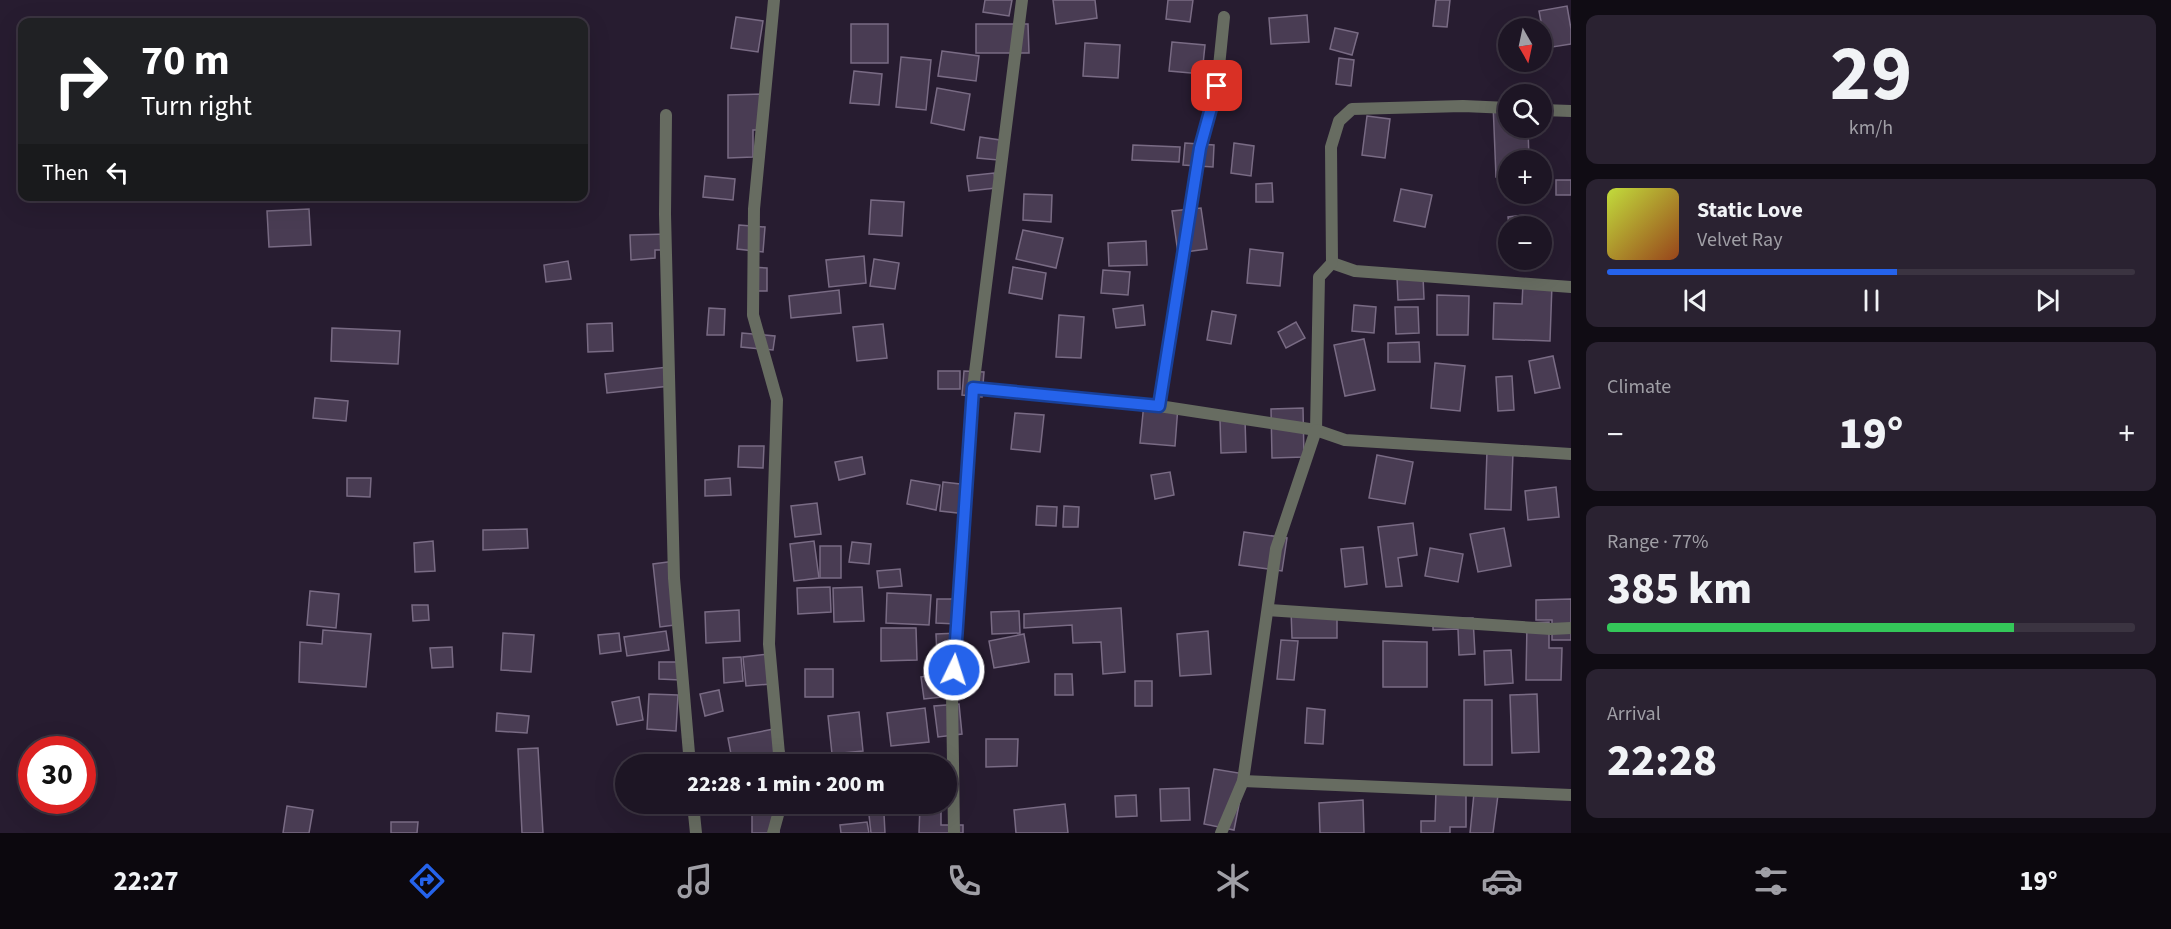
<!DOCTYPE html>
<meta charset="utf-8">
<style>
body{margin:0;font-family:"Source Sans 3",sans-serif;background:#2a2231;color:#f1f3f6;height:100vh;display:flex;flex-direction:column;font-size:22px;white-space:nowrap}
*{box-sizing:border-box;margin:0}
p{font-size:20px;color:#a09fa6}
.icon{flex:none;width:33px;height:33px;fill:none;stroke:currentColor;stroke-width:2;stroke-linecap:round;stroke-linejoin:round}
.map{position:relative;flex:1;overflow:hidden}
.sheet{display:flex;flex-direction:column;gap:15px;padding:15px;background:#100c14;width:600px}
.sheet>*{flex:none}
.banner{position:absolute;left:18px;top:18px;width:570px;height:183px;border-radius:12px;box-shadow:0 6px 24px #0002,0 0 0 2px #3b3441;background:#202124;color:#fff;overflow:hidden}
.needle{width:39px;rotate:171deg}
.controls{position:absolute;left:1498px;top:18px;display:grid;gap:12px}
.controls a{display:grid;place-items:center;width:54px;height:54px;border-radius:50%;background:#1d1524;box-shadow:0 6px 24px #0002,0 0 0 2px #3b3441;font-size:30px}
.speed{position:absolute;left:18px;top:736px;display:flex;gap:12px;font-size:30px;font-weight:700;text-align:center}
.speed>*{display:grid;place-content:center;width:78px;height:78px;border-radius:50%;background:#1d1524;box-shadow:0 6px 24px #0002,0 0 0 2px #3b3441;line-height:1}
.speed .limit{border:9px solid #d22;background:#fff;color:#111}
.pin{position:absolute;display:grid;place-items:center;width:51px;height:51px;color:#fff;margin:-26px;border-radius:12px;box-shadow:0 3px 9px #0006}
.me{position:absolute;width:66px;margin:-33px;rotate:4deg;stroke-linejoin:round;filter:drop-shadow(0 0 4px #0008)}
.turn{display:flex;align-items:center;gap:21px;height:126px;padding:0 24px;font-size:27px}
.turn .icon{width:78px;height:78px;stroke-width:2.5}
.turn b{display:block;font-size:42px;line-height:51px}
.then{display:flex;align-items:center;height:57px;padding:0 24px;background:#0003;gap:12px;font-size:22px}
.big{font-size:45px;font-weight:800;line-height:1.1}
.sheet .card{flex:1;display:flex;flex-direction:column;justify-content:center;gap:9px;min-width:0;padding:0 21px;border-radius:12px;background:#2a2231}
.sheet .dial{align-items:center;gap:0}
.dial b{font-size:78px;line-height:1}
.song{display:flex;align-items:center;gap:18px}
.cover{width:72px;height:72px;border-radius:9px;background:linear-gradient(135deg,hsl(70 70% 55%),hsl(20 70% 35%))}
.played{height:6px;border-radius:3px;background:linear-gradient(90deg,#2563eb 55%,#3b3441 55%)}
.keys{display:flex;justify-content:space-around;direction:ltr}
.heat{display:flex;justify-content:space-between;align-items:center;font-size:33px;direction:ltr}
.charge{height:9px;border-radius:4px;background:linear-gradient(90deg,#34c759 77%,#3b3441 0)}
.trip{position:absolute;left:615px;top:754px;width:342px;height:60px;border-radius:30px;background:#1d1524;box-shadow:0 6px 24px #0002,0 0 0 2px #3b3441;font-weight:800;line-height:60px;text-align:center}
.menu{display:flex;height:96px;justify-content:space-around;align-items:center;background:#0c080e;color:#a09fa6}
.menu .icon{width:42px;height:42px}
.menu .current{color:#2563eb}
.menu b{font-size:27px;color:#f1f3f6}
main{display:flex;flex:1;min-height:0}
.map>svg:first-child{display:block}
</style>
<main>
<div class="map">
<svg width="1571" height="833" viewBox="0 0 1571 833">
<rect width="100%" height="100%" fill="#271c30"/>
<g fill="#493c53" stroke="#796b84" stroke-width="1.5">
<path d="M985 0H1012L1009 16 983 12Z"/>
<path d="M1053 0H1095L1097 18 1056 24Z"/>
<path d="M1168 0H1193L1190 22 1166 19Z"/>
<path d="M1436 0H1450L1447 27 1433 26Z"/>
<path d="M1567 6 1571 29V44L1546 48 1539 11Z"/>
<path d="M1307 15 1309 42 1271 44 1269 18Z"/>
<path d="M736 17 763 21 758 52 731 48Z"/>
<rect x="851" y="24" width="37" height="39"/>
<path d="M976 24H1028L1029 53H976Z"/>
<path d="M1335 28 1358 33 1352 55 1330 49Z"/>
<path d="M1172 42 1205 45 1202 74 1169 71Z"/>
<path d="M1085 43 1120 45 1118 78 1083 76Z"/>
<path d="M942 51 979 56 976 81 938 76Z"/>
<path d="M901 57 931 60 926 110 896 107Z"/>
<path d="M1339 58 1354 60 1351 86 1336 84Z"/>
<path d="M854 71 882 74 879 105 850 103Z"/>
<path d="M937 88 970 94 964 130 931 123Z"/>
<path d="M763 94 762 130H753V157L728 158V95Z"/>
<path d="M1493 103H1509V128H1528L1529 160H1509V176L1496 177Z"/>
<path d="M1367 116 1390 119 1385 158 1362 155Z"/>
<path d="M980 137 1000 140 998 160 977 158Z"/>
<path d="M1185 143 1214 145 1213 167 1183 165Z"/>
<path d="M1234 143 1254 146 1251 176 1231 173Z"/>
<path d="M1133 145 1180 147 1179 162 1132 160Z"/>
<path d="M994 173 996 188 969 191 967 176Z"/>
<path d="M705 176 735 179 733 200 703 197Z"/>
<rect x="1556" y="180" width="15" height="15"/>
<path d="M1272 183 1273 202H1256V184Z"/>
<path d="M1401 189 1432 195 1425 227 1394 221Z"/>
<path d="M1024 194 1052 195 1051 222 1023 220Z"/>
<path d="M871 200 904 202 902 236 869 234Z"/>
<path d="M1201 208 1207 249 1178 253 1172 211Z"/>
<path d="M309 209 311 245 269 247 267 211Z"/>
<path d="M1524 215 1525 226H1509L1508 217Z"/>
<path d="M739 225 765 227 763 252 737 249Z"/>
<path d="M1023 230 1063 238 1056 268 1016 259Z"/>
<path d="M668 234 669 250H655V258L631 260 630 235Z"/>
<path d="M1146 241 1147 265 1109 266 1108 243Z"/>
<path d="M1250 249 1283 253 1280 286 1247 283Z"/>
<path d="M864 256 866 283 829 287 826 260Z"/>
<path d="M874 259 899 263 895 289 870 286Z"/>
<path d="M568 261 571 279 546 282 544 265Z"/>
<path d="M749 267 767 268V291H749Z"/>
<path d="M1013 267 1046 273 1042 299 1009 293Z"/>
<path d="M1103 270 1130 272 1128 295 1101 293Z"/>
<path d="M1423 276 1424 299 1398 300 1397 277Z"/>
<path d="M1523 283 1552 284 1550 341 1493 339 1494 303 1522 304Z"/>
<path d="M839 290 841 313 791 318 789 296Z"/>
<path d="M1437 295 1469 296 1468 335H1437Z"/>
<path d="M1143 305 1145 325 1116 328 1113 309Z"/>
<path d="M1354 305 1376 307 1374 333 1352 331Z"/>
<path d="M1395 307H1418L1419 333 1396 334Z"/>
<path d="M709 308 725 309 724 335H707Z"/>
<path d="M1212 311 1236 315 1231 344 1207 340Z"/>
<path d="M1059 315 1084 317 1081 358 1056 357Z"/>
<path d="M1296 322 1305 338 1286 348 1278 332Z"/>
<path d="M612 323 613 351 588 352 587 324Z"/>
<path d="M883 324 887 358 857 361 853 327Z"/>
<path d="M332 328 400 331 398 364 331 361Z"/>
<path d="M742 333 775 336 773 350 741 347Z"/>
<path d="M1364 339 1375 390 1345 396 1334 345Z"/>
<path d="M1419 342 1420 362H1388V343Z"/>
<path d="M1553 356 1560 388 1535 393 1529 361Z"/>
<path d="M1435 363 1465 366 1460 411 1431 408Z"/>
<path d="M668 367 670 386 607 393 605 374Z"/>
<rect x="938" y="371" width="22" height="18"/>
<path d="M964 371 984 372 982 397 962 395Z"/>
<path d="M1512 376 1514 410 1498 411 1496 377Z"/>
<path d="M315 398 348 401 346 421 313 418Z"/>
<path d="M1144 403 1178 406 1175 446 1140 443Z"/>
<path d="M1303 408 1304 457 1272 458 1271 409Z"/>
<path d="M1015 413 1044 415 1040 452 1011 449Z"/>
<path d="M1245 419 1246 452 1221 453 1220 420Z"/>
<path d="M739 446H764L763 468 738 467Z"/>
<path d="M1487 451 1513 452 1511 510 1485 509Z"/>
<path d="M1377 455 1413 462 1405 504 1369 498Z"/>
<path d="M862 457 865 474 839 480 835 462Z"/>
<path d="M1170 472 1174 495 1155 499 1151 475Z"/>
<path d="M347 478H371L370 497 347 496Z"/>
<path d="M730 478 731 495 705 496V480Z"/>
<path d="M911 480 940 485 936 510 907 504Z"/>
<path d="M943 482 969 485 966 514 940 511Z"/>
<path d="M1556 487 1559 517 1528 520 1525 491Z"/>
<path d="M817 503 821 534 795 537 791 506Z"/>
<path d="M1037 506 1057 507 1056 526 1036 525Z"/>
<path d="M1064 506 1079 507 1078 527H1063Z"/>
<path d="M1413 523 1417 555 1398 558 1402 586 1386 587 1378 527Z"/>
<path d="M1504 528 1511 566 1478 572 1470 534Z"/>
<path d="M527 529 528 548 483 550V530Z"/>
<path d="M1244 532 1287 538 1282 571 1239 565Z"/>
<path d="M433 541 435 571 415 572 414 543Z"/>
<path d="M814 541 819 578 794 581 790 544Z"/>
<path d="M852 542 871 544 869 564 849 562Z"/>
<rect x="820" y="546" width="21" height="32"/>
<path d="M1363 547 1367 584 1345 587 1341 549Z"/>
<path d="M1430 548 1463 554 1458 582 1425 576Z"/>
<path d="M675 561 682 624 660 627 653 564Z"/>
<path d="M900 569 902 586 879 588 877 571Z"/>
<path d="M830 587 831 612 798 614 797 588Z"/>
<path d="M862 587 864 621 834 622 833 588Z"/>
<path d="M310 591 339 594 336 628 307 625Z"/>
<path d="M887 593 931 595 929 625 886 623Z"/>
<path d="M937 599H958L957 624 936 623Z"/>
<path d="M1571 599V640H1552V620H1536V600Z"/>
<path d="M412 605H428L429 620 413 621Z"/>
<path d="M1121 608 1125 672 1103 674 1101 642 1073 643 1072 625 1024 628V614Z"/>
<path d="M739 610 740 641 706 643 705 612Z"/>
<path d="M1291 610H1337V638H1292Z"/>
<path d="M1019 611 1020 633 992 634 991 612Z"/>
<path d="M1473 618 1475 654 1459 655 1458 629 1433 630V619Z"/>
<path d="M1549 622V648H1562L1561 680H1526L1527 623Z"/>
<path d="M881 628H916L917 660 881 661Z"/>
<path d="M323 630 371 634 366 687 299 682 300 642 322 644Z"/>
<path d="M666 631 669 650 627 656 624 637Z"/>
<path d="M1208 631 1211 674 1180 676 1177 634Z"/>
<path d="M503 633 534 635 531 672 501 670Z"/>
<path d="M619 633 621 651 600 654 598 635Z"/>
<path d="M959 633 960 656 937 657 936 634Z"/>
<path d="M1024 634 1029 662 994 668 989 641Z"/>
<path d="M1281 640 1298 641 1294 680 1277 679Z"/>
<path d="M1383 641 1427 642V687H1383Z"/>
<path d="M452 647 453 667 432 668 430 648Z"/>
<path d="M1511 650 1513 683 1485 685 1484 651Z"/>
<path d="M769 654 772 684 746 686 743 657Z"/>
<path d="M741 657 743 681 724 683 723 658Z"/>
<path d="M659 662H679L680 680 659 679Z"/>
<rect x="805" y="669" width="28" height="28"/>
<path d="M957 672 960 695 924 699 921 677Z"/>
<path d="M1055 674H1072L1073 695H1055Z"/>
<rect x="1135" y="681" width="17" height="25"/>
<path d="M719 690 723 711 705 716 700 694Z"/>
<path d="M649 694 678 695 676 731 647 729Z"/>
<path d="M1537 694 1539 752 1512 753 1510 695Z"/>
<path d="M639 697 643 720 617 725 612 702Z"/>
<rect x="1464" y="700" width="28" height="65"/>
<path d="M959 704 962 734 938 737 934 706Z"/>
<path d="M925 708 929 742 891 746 887 713Z"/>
<path d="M1307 708 1325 710 1323 744 1305 743Z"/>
<path d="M859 712 863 751 832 754 828 716Z"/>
<path d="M497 713 529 716 527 733 496 731Z"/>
<path d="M779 728 785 758 751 765H733L728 738Z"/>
<path d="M986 739H1018L1017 766 986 767Z"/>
<path d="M538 748 543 833H522L518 749Z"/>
<path d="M1214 769 1245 774 1234 830 1204 824Z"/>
<path d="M1189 788 1190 820 1161 821 1160 789Z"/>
<path d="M1436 790H1466V827H1450V833H1421V821H1435Z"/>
<path d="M1474 793 1498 795 1493 833H1470Z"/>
<path d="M1136 795 1137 816 1116 817 1115 796Z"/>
<path d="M1363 800 1364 833H1320L1319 803Z"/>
<path d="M836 804H870V806L836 808Z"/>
<path d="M920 804H941V825H963V833H919Z"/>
<path d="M1065 804 1068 833H1016L1014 810Z"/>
<path d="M287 806 313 810 309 833H283Z"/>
<rect x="752" y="814" width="27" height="19"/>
<path d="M884 814 885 833H871L869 815Z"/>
<path d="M391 822H418L417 833H391Z"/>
<path d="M867 822 869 833H841L840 825Z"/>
</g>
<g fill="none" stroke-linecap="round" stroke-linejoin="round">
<g stroke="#676c61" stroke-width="12">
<path d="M774 0 754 209 753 315 777 400 769 644 780 765"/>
<path d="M1542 110 1571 111"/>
<path d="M666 115 665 214 674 578 690 765"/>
<path d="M1332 263 1355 271 1571 287"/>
<path d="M973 388 1159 406 1316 430 1319 277 1332 263 1331 147 1339 121 1352 109 1463 106 1509 108"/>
<path d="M1159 406 1200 148 1217 86 1224 17"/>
<path d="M1268 610 1551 629 1571 628"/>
<path d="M1243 781 1571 795"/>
<path d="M693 804 696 833"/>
<path d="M773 833 781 804"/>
<path d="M954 833 952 694 973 388 1022 0"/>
<path d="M1221 833 1243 781 1276 549 1316 430 1345 440 1571 454"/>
</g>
</g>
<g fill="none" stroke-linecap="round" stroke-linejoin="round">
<g stroke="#184099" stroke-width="15">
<path id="route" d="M954 670 973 388 1159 406 1200 148 1217 86"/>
</g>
<use href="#route" stroke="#2563eb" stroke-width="10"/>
</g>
</svg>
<div class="controls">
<a><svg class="needle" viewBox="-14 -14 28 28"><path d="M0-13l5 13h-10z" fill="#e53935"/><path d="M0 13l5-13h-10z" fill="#a09fa6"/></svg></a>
<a><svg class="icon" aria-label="search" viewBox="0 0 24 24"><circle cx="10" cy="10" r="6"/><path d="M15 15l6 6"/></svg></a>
<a>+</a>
<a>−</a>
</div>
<div class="speed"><div class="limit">30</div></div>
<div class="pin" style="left:1217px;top:86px;background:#d93025"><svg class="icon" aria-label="arrive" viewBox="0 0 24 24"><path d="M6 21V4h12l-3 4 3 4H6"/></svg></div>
<svg class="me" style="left:954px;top:670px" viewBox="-20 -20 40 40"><circle r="17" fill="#2563eb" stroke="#fff" stroke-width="3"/><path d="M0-11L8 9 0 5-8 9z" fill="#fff"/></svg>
<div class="trip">22:28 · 1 min · 200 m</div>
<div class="banner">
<div class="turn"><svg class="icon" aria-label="right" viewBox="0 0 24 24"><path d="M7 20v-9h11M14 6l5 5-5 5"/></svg><div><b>70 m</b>Turn right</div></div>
<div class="then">Then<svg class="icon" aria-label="left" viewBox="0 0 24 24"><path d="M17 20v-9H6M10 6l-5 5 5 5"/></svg></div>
</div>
</div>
<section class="sheet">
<div class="card dial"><b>29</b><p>km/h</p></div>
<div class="card">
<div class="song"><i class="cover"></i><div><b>Static Love</b><p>Velvet Ray</p></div></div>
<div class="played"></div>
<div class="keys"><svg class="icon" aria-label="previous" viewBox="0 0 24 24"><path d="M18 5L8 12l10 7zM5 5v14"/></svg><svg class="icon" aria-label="pause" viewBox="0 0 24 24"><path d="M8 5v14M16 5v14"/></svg><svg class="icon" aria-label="next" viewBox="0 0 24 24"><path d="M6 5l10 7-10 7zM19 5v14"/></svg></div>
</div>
<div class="card"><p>Climate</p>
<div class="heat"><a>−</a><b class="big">19°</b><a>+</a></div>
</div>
<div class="card"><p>Range · 77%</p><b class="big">385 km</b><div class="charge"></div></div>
<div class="card"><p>Arrival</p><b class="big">22:28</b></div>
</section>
</main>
<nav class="menu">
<b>22:27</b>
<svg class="icon current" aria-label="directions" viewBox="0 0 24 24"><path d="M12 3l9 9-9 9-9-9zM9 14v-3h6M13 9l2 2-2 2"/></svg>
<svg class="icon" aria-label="music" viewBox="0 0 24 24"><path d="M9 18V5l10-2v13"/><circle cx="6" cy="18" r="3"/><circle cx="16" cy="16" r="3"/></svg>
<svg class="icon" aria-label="phone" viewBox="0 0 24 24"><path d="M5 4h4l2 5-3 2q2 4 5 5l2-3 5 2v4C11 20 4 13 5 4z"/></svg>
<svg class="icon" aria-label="climate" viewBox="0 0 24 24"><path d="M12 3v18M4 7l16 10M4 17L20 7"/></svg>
<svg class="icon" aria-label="car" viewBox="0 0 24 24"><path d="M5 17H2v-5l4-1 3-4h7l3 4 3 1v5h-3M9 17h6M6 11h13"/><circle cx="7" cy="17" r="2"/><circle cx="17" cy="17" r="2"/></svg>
<svg class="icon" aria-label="filters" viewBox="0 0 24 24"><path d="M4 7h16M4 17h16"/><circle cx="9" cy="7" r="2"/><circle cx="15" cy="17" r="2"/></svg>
<b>19°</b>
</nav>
